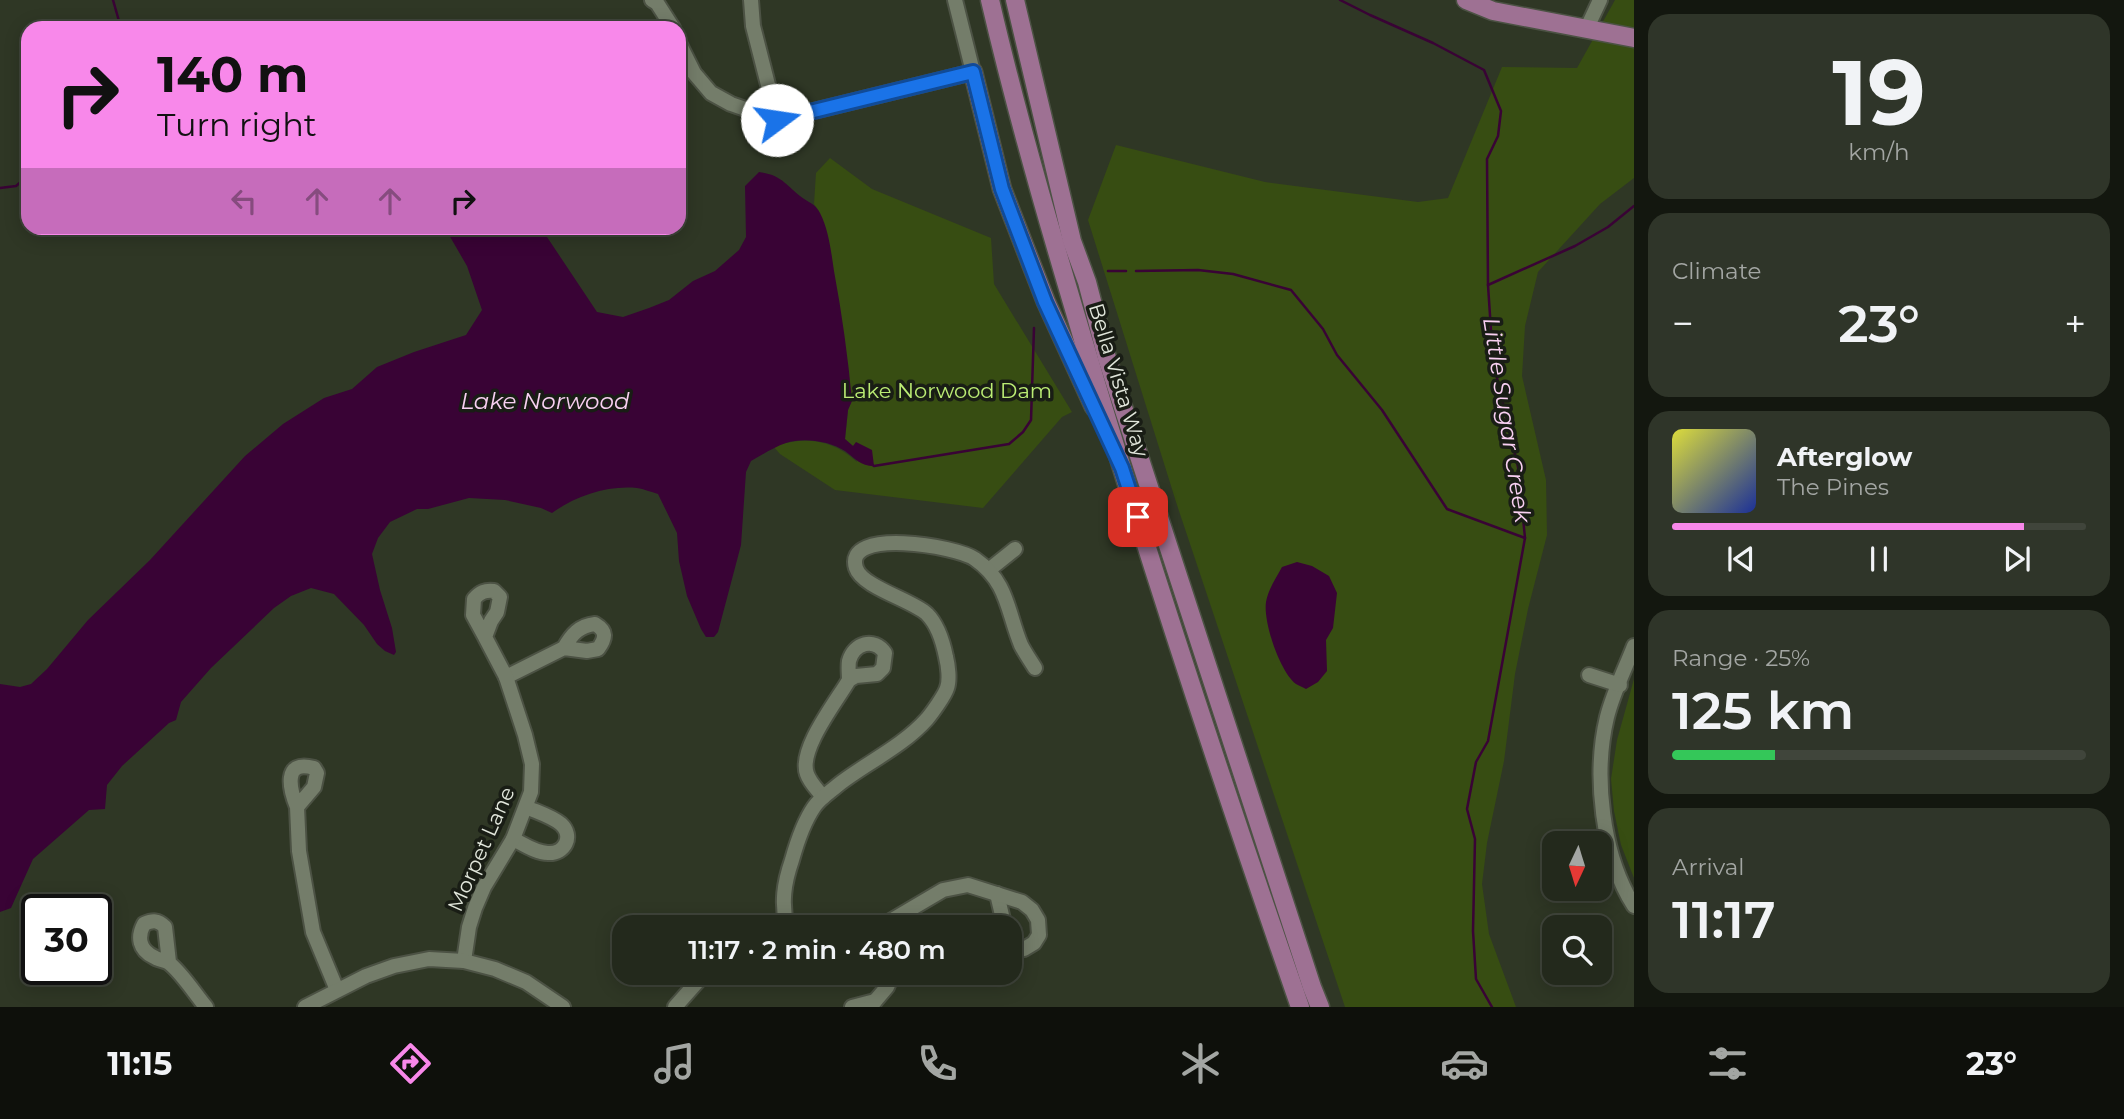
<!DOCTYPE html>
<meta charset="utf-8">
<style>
body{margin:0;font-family:Montserrat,sans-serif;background:#2f3529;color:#f1f3f6;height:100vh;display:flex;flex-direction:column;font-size:26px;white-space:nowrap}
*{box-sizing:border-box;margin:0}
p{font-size:23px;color:#a3a6a3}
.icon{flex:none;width:38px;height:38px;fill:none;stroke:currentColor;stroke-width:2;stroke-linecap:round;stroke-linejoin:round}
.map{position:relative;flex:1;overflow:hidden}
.sheet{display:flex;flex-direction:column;gap:14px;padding:14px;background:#13170f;width:490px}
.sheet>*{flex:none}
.hud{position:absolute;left:21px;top:21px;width:665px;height:214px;border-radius:21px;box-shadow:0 4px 18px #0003,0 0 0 2px #40453b;background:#f888ea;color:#111;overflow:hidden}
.needle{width:46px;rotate:184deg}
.buttons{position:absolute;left:1542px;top:831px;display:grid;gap:14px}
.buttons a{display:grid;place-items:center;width:70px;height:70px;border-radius:14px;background:#23291c;box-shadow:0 4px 18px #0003,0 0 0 2px #40453b;font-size:35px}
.speed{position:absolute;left:21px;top:894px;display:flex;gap:14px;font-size:35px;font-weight:700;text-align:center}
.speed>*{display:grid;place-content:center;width:91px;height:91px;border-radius:50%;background:#23291c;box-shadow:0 4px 18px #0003,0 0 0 2px #40453b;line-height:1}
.speed .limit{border:4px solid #111;border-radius:10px;background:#fff;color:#111}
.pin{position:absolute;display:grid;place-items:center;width:60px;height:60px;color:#fff;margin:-30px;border-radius:14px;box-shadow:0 4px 10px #0006}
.me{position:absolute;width:77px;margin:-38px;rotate:76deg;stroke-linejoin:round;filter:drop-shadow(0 0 5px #0008)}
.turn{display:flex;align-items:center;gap:24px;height:147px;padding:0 21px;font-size:32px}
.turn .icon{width:91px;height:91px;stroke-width:2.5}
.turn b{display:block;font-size:49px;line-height:60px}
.lanes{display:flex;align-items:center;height:66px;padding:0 21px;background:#0003;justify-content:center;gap:35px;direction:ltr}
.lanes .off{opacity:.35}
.big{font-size:52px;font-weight:600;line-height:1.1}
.sheet .card{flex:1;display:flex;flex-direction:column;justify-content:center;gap:10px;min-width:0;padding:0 24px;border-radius:21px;background:#2f3529}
.sheet .dial{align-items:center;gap:0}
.dial b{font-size:91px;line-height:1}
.song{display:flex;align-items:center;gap:21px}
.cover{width:84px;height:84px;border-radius:10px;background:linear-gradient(135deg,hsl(60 70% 55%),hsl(230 70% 35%))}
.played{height:7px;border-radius:4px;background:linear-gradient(90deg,#f888ea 85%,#40453b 85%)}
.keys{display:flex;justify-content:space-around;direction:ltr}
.heat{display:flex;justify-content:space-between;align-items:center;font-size:38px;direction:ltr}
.charge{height:10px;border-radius:5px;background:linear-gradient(90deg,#34c759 25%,#40453b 0)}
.trip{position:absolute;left:612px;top:915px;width:410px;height:70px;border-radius:21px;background:#23291c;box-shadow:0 4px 18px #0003,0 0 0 2px #40453b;font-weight:600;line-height:70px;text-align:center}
.tabs{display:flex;height:112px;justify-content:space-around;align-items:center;background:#0e100b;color:#a3a6a3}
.tabs .icon{width:49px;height:49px}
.tabs .on{color:#f888ea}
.tabs b{font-size:32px;color:#f1f3f6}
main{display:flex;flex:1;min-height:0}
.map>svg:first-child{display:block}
</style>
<main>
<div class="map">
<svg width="1634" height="1007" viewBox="0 0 1634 1007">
<rect width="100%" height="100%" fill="#2f3725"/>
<g fill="#374d12">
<path d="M1615 0H1634V178L1600 204 1538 272 1525 326 1522 376 1546 480 1547 535 1528 609 1515 674 1504 761 1487 843 1482 884 1489 934 1516 1007H1345L1177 505 1088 220 1116 145 1265 182 1418 202 1448 198 1502 67 1577 68Z"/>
<path d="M830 158 872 189 991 238 994 284 1072 412 1062 417 983 508 835 490 780 454 773 446C805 437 831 438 857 462L853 446 845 439 848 410 852 400 819 211 814 204 816 173Z"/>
<path d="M1634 679V878L1621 845 1614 811 1611 779 1617 740Z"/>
</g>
<g fill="#390335">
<path d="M759 172C781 175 784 183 800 196 807 202 815 203 820 213 829 231 831 251 834 271 842 314 848 357 852 401L848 410 845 439 853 446 856 442 872 450 874 466C860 466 856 459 845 451 830 441 803 437 786 443 774 447 762 455 751 461L746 472 741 545 718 632 714 637H706L701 629 687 596 679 561 677 533 658 494C651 492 644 489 637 488 608 485 575 496 552 513L541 508 505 500 469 498 428 509H417L390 522 378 538 372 554 380 590 392 628 396 652 394 655 385 651 377 644 364 625 334 594 311 588 291 596 274 608 211 668 181 702 176 720 169 723 122 766 107 785 105 809 89 810 33 859 11 908 0 912V684L20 687 31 684 47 669 88 620 150 560 245 456 283 424 324 398 352 389 377 367 414 352 466 335 482 310 467 266 445 228H541L597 312 623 317 649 308 669 300 693 281 715 271 739 250 746 237 745 186Z"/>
<path d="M1297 562 1312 566 1329 576 1337 593 1333 628 1326 640 1327 671 1318 682 1306 689C1303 687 1299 686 1296 684 1280 672 1263 622 1266 602 1268 590 1276 578 1282 567Z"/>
</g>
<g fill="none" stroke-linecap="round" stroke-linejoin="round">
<g stroke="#390335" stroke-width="2.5">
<path d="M113 0 119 21 125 28"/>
<path d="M1340 0 1370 15 1433 43 1484 70 1501 111 1498 136 1487 159 1488 285 1493 361 1518 467 1525 538 1488 741 1476 762 1467 809 1475 839 1473 931 1476 979 1492 1007"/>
<path d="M0 188 16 186 28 176"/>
<path d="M1108 271H1126"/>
<path d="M1136 271 1198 270 1233 274 1291 290 1323 329 1337 355 1382 410 1447 509 1525 538"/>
<path d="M1488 285 1575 246 1608 227 1634 206"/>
<path d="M871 464 874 466 1009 444 1023 432 1031 420 1034 328"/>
</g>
<g stroke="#4c5244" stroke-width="18">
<g id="minor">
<path d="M652 0 657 3 673 28"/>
<path d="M751 0 753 26 777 120"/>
<path d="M1586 30 1600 0"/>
<path d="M679 43 694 73 711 93 731 104 777 120 973 72 955 0"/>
<path d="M990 569 1015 549"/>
<path d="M1634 646C1625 669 1613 693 1607 717 1593 775 1602 856 1634 906"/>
<path d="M1589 675 1620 685"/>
<path d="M506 677 564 648 587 651 598 649C606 638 607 631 595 624 579 626 572 634 564 648"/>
<path d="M823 797C818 790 810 783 807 774 798 750 836 702 849 680L856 676 877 674 883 668 885 653C874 637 854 643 849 661 848 667 849 674 849 680"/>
<path d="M297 807C290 790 282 759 314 768L317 773 314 787 297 807 299 851 313 932 337 990"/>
<path d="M513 839C523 844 536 853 548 853 565 854 574 836 561 824 551 816 537 812 526 807"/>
<path d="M997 894 1005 928"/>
<path d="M787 928C781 903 784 883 792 860 797 842 803 823 814 807 820 798 830 792 838 785 866 763 902 747 927 719 932 713 945 695 947 688 950 680 948 665 946 657 943 642 938 625 927 614 912 600 862 587 856 568 843 527 957 546 975 559 1008 582 1007 611 1021 645 1025 653 1030 660 1035 668"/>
<path d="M866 928 882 926 943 890 968 885 1022 902 1032 910 1038 920 1039 935 1034 943 1024 949 1014 944 1010 939"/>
<path d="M464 961 469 927 475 908 484 887 513 839 531 792 532 764 525 735 506 677 485 637 491 621 497 612 500 597 494 591C485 590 480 592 474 599L473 615 485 637"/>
<path d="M169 962 165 927C158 920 153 920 144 924 137 937 139 950 154 957 158 960 165 960 169 963 182 973 195 994 206 1007"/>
<path d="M305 1007 366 976 394 966 429 959 464 961 495 969 526 982 563 1007"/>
<path d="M675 1007 705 973"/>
<path d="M852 1007 875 1001"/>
<path d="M870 1007 887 987 893 973"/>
</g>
</g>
<g stroke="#4c5244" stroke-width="21">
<g id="major">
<path d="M990 0C1020 129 1058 256 1096 383 1159 592 1228 800 1300 1007"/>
<path d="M1015 0 1072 241 1087 282 1107 358 1312 987 1320 1007"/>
<path d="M1466 0 1493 11 1634 38"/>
<path d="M973 72 1002 189 1046 302 1094 407"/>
</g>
</g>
<use href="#minor" stroke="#747d6a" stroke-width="14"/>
<use href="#major" stroke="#9e7193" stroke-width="18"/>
</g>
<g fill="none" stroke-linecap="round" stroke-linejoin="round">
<g stroke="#114b97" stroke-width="18">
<path id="route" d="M777 120 973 72 1002 189 1045 302 1122 468 1138 517"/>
</g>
<use href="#route" stroke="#1a73e8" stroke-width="12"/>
</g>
<g text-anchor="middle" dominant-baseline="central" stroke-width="7" stroke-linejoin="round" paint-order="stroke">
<g font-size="21" fill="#e2e7dc" stroke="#191d15">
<text transform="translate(1119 380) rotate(73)">Bella Vista Way</text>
<text transform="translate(481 849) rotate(-66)">Morpet Lane</text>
</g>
<g font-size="21" fill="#bbec74" stroke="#191d15">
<text x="947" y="390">Lake Norwood Dam</text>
</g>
<g font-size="23" font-style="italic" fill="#f9d0f2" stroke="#191d15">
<text x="545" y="401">Lake Norwood</text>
<text transform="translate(1507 420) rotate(81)">Little Sugar Creek</text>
</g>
</g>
</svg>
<div class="buttons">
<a><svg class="needle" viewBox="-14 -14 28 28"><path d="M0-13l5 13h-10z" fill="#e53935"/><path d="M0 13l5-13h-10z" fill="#a3a6a3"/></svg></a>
<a><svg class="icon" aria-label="search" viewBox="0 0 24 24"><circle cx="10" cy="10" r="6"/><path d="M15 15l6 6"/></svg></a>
</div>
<div class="speed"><div class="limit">30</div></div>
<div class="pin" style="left:1138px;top:517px;background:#d93025"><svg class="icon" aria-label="arrive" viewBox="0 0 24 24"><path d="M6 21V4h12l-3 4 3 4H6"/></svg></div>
<svg class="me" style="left:777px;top:120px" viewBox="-20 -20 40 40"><circle r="19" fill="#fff"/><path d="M0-13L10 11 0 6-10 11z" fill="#1a73e8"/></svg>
<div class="trip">11:17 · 2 min · 480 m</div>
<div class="hud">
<div class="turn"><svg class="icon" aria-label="right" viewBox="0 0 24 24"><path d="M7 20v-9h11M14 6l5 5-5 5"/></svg><div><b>140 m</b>Turn right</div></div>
<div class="lanes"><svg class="icon off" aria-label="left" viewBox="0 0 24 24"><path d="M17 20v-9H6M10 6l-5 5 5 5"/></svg><svg class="icon off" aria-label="ahead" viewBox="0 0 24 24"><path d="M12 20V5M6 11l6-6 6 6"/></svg><svg class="icon off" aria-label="ahead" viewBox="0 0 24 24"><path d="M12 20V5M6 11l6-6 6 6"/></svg><svg class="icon" aria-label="right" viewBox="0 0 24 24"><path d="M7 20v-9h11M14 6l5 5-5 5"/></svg></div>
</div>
</div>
<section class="sheet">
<div class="card dial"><b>19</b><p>km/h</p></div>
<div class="card"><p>Climate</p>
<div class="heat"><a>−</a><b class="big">23°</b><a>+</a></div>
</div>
<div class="card">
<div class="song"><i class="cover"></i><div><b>Afterglow</b><p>The Pines</p></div></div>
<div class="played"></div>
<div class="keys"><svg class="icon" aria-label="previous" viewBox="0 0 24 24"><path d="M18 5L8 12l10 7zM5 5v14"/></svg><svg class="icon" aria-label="pause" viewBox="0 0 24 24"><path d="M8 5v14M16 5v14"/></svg><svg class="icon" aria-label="next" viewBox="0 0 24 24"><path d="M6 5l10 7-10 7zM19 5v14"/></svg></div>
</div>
<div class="card"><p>Range · 25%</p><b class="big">125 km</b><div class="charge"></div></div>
<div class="card"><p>Arrival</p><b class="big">11:17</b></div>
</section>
</main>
<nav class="tabs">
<b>11:15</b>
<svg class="icon on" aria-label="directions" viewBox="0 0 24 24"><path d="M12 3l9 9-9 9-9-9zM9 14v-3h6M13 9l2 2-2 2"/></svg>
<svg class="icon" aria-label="music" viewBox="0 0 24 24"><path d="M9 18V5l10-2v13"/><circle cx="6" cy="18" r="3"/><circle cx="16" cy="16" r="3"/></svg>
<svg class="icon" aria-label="phone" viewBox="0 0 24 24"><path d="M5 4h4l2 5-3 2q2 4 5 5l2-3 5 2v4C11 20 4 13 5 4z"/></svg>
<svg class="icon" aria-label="climate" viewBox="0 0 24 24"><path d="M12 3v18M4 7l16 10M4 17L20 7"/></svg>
<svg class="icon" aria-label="car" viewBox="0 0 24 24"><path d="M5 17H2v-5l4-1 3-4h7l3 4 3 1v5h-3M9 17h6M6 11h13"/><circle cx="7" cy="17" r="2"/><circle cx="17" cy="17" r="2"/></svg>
<svg class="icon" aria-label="filters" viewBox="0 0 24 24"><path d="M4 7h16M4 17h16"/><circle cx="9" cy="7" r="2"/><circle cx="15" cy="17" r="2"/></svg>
<b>23°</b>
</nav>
